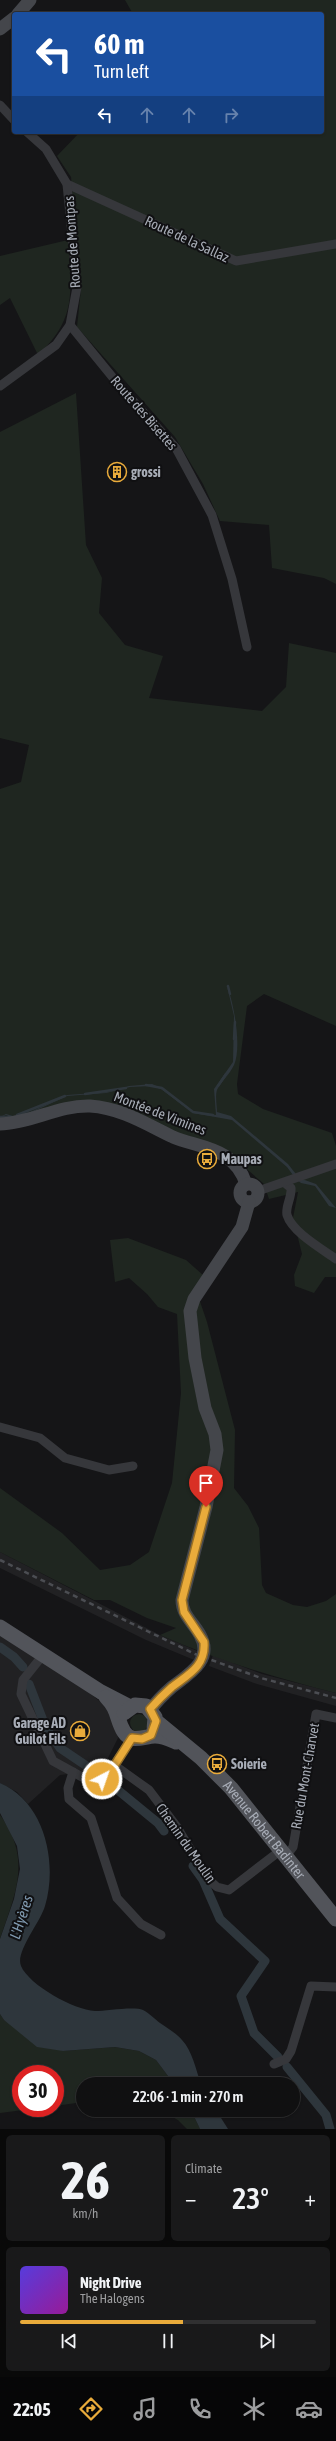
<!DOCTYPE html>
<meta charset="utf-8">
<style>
body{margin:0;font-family:"Asap Condensed",sans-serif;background:#19191a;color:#f1f3f6;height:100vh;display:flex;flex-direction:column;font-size:15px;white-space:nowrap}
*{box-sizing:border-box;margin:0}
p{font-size:13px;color:#9c9d9f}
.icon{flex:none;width:22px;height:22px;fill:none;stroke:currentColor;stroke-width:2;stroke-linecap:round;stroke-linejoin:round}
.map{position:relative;height:2129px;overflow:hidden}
.drawer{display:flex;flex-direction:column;gap:6px;padding:6px;background:#090909;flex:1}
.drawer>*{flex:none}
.top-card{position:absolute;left:12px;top:12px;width:312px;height:122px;border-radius:4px;box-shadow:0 1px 3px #0004,0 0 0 1px #303031;background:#1a4fa0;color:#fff;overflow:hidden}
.speed{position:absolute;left:12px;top:2065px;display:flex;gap:8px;font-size:20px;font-weight:700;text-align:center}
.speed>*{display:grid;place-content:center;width:52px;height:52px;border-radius:50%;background:#101011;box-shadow:0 1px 3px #0004,0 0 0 1px #303031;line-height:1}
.speed .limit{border:6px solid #d22;background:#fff;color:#111}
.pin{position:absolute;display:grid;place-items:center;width:34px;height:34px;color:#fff;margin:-41px -17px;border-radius:50% 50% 50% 0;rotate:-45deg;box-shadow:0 0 4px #0007}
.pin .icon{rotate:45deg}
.me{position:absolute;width:44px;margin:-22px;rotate:41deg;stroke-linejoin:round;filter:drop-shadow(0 0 3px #0008)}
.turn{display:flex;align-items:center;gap:14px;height:84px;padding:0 16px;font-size:18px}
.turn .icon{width:52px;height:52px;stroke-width:2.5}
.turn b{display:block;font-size:28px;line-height:34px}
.lanes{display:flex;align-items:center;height:38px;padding:0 16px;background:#0003;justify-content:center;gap:20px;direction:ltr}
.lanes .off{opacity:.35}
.big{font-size:30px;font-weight:600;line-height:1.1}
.drawer .tile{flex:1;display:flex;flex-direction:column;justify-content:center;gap:6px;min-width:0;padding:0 14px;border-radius:6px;background:#19191a}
.drawer .dial{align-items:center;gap:0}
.dial b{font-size:52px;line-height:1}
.song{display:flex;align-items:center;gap:12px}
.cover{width:48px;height:48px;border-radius:6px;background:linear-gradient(135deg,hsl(250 70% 55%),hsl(300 70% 35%))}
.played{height:4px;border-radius:2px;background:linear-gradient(90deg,#e9ab3b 55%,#303031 55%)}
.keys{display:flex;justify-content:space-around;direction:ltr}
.heat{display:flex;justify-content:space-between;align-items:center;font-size:22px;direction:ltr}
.drawer .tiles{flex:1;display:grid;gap:6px;grid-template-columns:1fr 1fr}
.tile:last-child{grid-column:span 2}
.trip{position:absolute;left:76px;top:2077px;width:224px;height:40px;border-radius:20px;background:#101011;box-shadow:0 1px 3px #0004,0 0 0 1px #303031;font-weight:600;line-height:40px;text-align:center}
.menu{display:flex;height:64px;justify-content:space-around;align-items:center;background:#060607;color:#9c9d9f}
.menu .icon{width:28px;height:28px}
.menu .on{color:#e9ab3b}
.menu b{font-size:18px;color:#f1f3f6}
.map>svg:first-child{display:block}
</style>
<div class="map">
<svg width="336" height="2129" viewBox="0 0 336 2129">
<rect width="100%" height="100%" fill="#151517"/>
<g fill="#212123">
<path d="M0 1552 160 1635 202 1653 199 1662 146 1640 0 1568Z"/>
<path d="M0 1633 85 1689 110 1710 118 1738 102 1770 60 1775 28 1804 17 1792 0 1783Z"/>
<path d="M213 1655 262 1674 336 1693V1706L257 1684 209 1666Z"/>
</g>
<g fill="#1f2620">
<path d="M125 0H336V584L324 578 272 568 269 525 220 521 203 484 175 437 77 327 81 289 71 177 57 156 80 132H322V14H133Z"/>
<path d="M68 240C71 290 78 318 38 355L10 298 0 305V256Z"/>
<path d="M76 393 86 545 102 578 99 613 125 645 163 656 149 698 262 711 286 687 289 643 336 653V1026L264 994 247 1006 237 1084 238 1094 263 1109 332 1133 336 1146V1277H325L314 1293 295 1286 294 1275 302 1254 293 1218 298 1192 269 1199 264 1184 228 1153 94 1103 0 1122V789L21 782 29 745 0 738V432Z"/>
<path d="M128 1238 186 1260 203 1275 195 1287 207 1322 235 1430 234 1488 248 1506 259 1528 262 1585 266 1593 293 1605 307 1607 326 1601 336 1594V1693C276 1678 217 1660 160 1635L176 1628 147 1618 110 1600H94L0 1552V1488L62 1533 100 1570 130 1565 149 1552 172 1483 181 1393 177 1314 158 1307 147 1294 129 1278 115 1282 110 1240Z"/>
<circle cx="139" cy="1723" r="9"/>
<path d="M0 1815C32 1859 16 1892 0 1939Z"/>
<path d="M0 2014 4 2020 63 2051 115 2047 139 2051 156 2060 174 2084H83V2102L55 2106V2074H21V2108H39L0 2113Z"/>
<path d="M159 2110H191L200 2129H187L178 2120Z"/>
</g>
<g fill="#2e363c">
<path d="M227 986C234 1004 242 1047 234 1065 230 1074 220 1083 217 1090 215 1096 217 1106 217 1112L231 1116 288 1164 299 1178 316 1184 336 1208 329 1206 315 1186 301 1183 296 1179 287 1167 232 1120 193 1113 161 1089 151 1086 130 1087 106 1093 67 1096 30 1113 13 1118 6 1115 0 1117 6 1114 13 1116 30 1112 67 1095 108 1092 129 1086 152 1084 161 1088 192 1112 216 1115 214 1089 233 1062 234 1016Z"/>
<path d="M0 1783C45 1802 58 1863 45 1906 40 1923 15 1952 21 1966 29 1985 74 2010 95 2011 106 2011 134 2006 143 2010 149 2013 155 2019 160 2023 167 2028 176 2033 182 2040 192 2050 196 2070 201 2084H174L156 2060 139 2051 115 2047 63 2051 37 2047 4 2020 0 2014V1939L14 1899 20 1869 17 1846 0 1813Z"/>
<path d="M191 2110H216L228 2129H200Z"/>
</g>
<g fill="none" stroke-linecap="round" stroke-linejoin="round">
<g stroke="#2e363c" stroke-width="2.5">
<path d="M228 986 230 994"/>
<path d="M234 1039 235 1022"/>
<path d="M146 1085 162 1088 193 1112 213 1115"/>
<path d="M218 1086 226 1074"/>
<path d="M85 1094 126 1088"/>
<path d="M17 1115 65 1096"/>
<path d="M0 1117H10"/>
</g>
<g stroke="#2e363c" stroke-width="9">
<path d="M0 1647 14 1657 23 1667"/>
<path d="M29 1684 46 1728 60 1748 97 1773 158 1823 164 1831"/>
<path d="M193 1866 203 1880 220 1919 265 1961 241 1996 254 2033 278 2057"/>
<path d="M287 2067 326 2115 330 2129"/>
</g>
<g stroke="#36373b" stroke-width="9">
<path d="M0 105 14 120"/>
<path d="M67 184 236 261 336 244"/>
<path d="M70 325 123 390 176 448 212 515 232 579 247 647"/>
<path d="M0 386 56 345 70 325 77 287 67 184 46 149 27 132"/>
<path d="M285 1183 291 1188C292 1197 285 1207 287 1215 292 1232 322 1249 336 1259"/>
<path d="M258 1191 336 1164"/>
<path d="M0 1427 40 1438 65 1458 109 1470 133 1466"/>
<path d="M43 1655 23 1680 21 1694 53 1761 82 1777 99 1780 108 1774 132 1738"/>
<path d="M114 1765 149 1790 177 1827 208 1879 217 1887 229 1890 281 1850"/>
<path d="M73 1772 68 1788 69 1799 91 1818 117 1898 141 1924 161 1935"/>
<path d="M286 1856 293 1847 316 1714 336 1718"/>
<path d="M274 2064 286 2059 291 2051 311 1986 336 1987"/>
</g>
<g stroke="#44464b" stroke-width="13">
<path d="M18 14 30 0"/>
<path d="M0 29 14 18"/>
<path d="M0 1124C31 1123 59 1105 90 1106 121 1108 146 1124 173 1137 189 1144 210 1146 225 1156 236 1163 242 1171 246 1184"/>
<circle cx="249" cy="1193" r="9"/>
<path d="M151 1709C157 1701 164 1694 172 1687 189 1674 214 1660 200 1635 193 1622 182 1615 182 1600L206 1507 217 1450 215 1434 205 1408 195 1358 190 1311 194 1299 242 1227 249 1202"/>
</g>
<g stroke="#52545a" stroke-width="15">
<path d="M0 1627 101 1692 130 1707"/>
<path d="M106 1697C119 1710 116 1719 124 1732 132 1744 144 1736 155 1736 163 1736 169 1739 176 1742"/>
<path d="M124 1713 135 1705 146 1706 155 1717 154 1730"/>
<path id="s1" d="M156 1721 201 1758 231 1788 336 1919"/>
</g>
<path stroke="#4b4d52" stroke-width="2.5" stroke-dasharray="5 4" stroke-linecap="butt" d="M0 1560 195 1654 261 1678 336 1698"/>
</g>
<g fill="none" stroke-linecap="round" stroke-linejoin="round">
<g stroke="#976f26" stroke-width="10">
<path id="route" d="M102 1779 114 1766 132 1738 142 1739 151 1735 156 1721 150 1709C157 1701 164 1694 172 1687 189 1674 206 1666 204 1642L184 1612 182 1600 206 1507"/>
</g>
<use href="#route" stroke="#e9ab3b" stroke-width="7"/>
</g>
<defs>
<g id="building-ring" transform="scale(1)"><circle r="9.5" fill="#101012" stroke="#e9ab3b" stroke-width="1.5"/><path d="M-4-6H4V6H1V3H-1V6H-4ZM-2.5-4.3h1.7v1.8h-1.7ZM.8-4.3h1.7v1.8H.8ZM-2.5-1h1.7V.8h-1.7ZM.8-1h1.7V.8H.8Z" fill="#e9ab3b"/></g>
<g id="bus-ring" transform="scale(1)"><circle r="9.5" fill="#101012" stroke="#e9ab3b" stroke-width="1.5"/><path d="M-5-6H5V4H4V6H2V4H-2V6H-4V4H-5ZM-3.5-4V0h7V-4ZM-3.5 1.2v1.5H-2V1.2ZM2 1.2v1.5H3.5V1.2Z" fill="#e9ab3b"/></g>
<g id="shop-ring" transform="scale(1)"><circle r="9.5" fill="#101012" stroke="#e9ab3b" stroke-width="1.5"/><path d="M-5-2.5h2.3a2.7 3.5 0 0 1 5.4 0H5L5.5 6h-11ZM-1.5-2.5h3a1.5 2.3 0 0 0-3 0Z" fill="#e9ab3b"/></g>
</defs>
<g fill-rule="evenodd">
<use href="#building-ring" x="117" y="472"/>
<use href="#bus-ring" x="207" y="1159"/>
<use href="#shop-ring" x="80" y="1731"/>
<use href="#bus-ring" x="217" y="1764"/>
</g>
<g text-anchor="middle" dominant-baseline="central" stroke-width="4" stroke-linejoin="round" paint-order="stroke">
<g font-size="14" fill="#a7acb6" stroke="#101012">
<text transform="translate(187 239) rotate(25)">Route de la Sallaz</text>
<text transform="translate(72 242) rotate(-94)">Route de Montpas</text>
<text transform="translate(144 413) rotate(49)">Route des Bisettes</text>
<text transform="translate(160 1113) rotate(21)">Montée de Vimines</text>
<text transform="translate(305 1776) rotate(-80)">Rue du Mont-Charvet</text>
<text stroke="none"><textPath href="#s1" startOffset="154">Avenue Robert Badinter</textPath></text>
<text transform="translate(186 1843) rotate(55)">Chemin du Moulin</text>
</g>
<g font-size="14" font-weight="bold" fill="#a7acb6" stroke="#101012" text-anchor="start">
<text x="131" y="472">grossi</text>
<text x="221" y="1159">Maupas</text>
<text x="66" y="1723" text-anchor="end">Garage AD<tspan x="66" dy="16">Guilot Fils</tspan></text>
<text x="231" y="1764">Soierie</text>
</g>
<g font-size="15" font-style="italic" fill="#809ab0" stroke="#101012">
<text transform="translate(21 1917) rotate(-72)">L'Hyères</text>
</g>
</g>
</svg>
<div class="speed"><div class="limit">30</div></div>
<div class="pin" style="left:206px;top:1507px;background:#d93025"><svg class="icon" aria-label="arrive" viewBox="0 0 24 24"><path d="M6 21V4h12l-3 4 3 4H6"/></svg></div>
<svg class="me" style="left:102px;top:1779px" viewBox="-20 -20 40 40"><circle r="17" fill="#e9ab3b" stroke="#fff" stroke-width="3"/><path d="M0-11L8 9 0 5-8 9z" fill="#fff"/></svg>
<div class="trip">22:06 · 1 min · 270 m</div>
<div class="top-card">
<div class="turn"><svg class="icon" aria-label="left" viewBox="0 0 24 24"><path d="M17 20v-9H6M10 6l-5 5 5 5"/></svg><div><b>60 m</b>Turn left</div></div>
<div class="lanes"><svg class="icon" aria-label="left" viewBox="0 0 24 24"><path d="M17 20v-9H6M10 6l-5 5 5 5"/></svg><svg class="icon off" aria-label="ahead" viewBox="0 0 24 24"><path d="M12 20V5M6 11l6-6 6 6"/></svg><svg class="icon off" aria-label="ahead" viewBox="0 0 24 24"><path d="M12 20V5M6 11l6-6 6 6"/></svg><svg class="icon off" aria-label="right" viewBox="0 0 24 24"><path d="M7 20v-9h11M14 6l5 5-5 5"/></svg></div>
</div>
</div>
<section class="drawer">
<div class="tiles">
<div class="tile dial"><b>26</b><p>km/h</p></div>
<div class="tile"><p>Climate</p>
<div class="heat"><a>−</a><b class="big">23°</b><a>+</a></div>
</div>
<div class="tile">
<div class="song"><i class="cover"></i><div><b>Night Drive</b><p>The Halogens</p></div></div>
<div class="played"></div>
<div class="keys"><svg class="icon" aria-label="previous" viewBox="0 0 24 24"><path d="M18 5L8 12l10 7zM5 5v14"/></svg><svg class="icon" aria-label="pause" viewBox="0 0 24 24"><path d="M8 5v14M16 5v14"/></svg><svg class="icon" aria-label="next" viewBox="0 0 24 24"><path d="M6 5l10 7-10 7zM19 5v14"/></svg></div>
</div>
</div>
</section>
<nav class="menu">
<b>22:05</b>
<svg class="icon on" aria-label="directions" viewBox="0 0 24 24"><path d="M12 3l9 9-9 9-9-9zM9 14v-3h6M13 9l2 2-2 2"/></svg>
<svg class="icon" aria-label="music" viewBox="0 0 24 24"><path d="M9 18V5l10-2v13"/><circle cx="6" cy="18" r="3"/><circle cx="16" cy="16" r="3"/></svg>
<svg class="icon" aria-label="phone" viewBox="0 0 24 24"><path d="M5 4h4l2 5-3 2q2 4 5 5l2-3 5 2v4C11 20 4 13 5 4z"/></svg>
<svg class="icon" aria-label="climate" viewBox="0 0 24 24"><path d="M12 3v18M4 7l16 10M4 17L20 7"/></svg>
<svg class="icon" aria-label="car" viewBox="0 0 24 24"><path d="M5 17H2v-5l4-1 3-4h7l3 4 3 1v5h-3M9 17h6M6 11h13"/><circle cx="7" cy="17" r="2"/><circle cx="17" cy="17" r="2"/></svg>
</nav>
